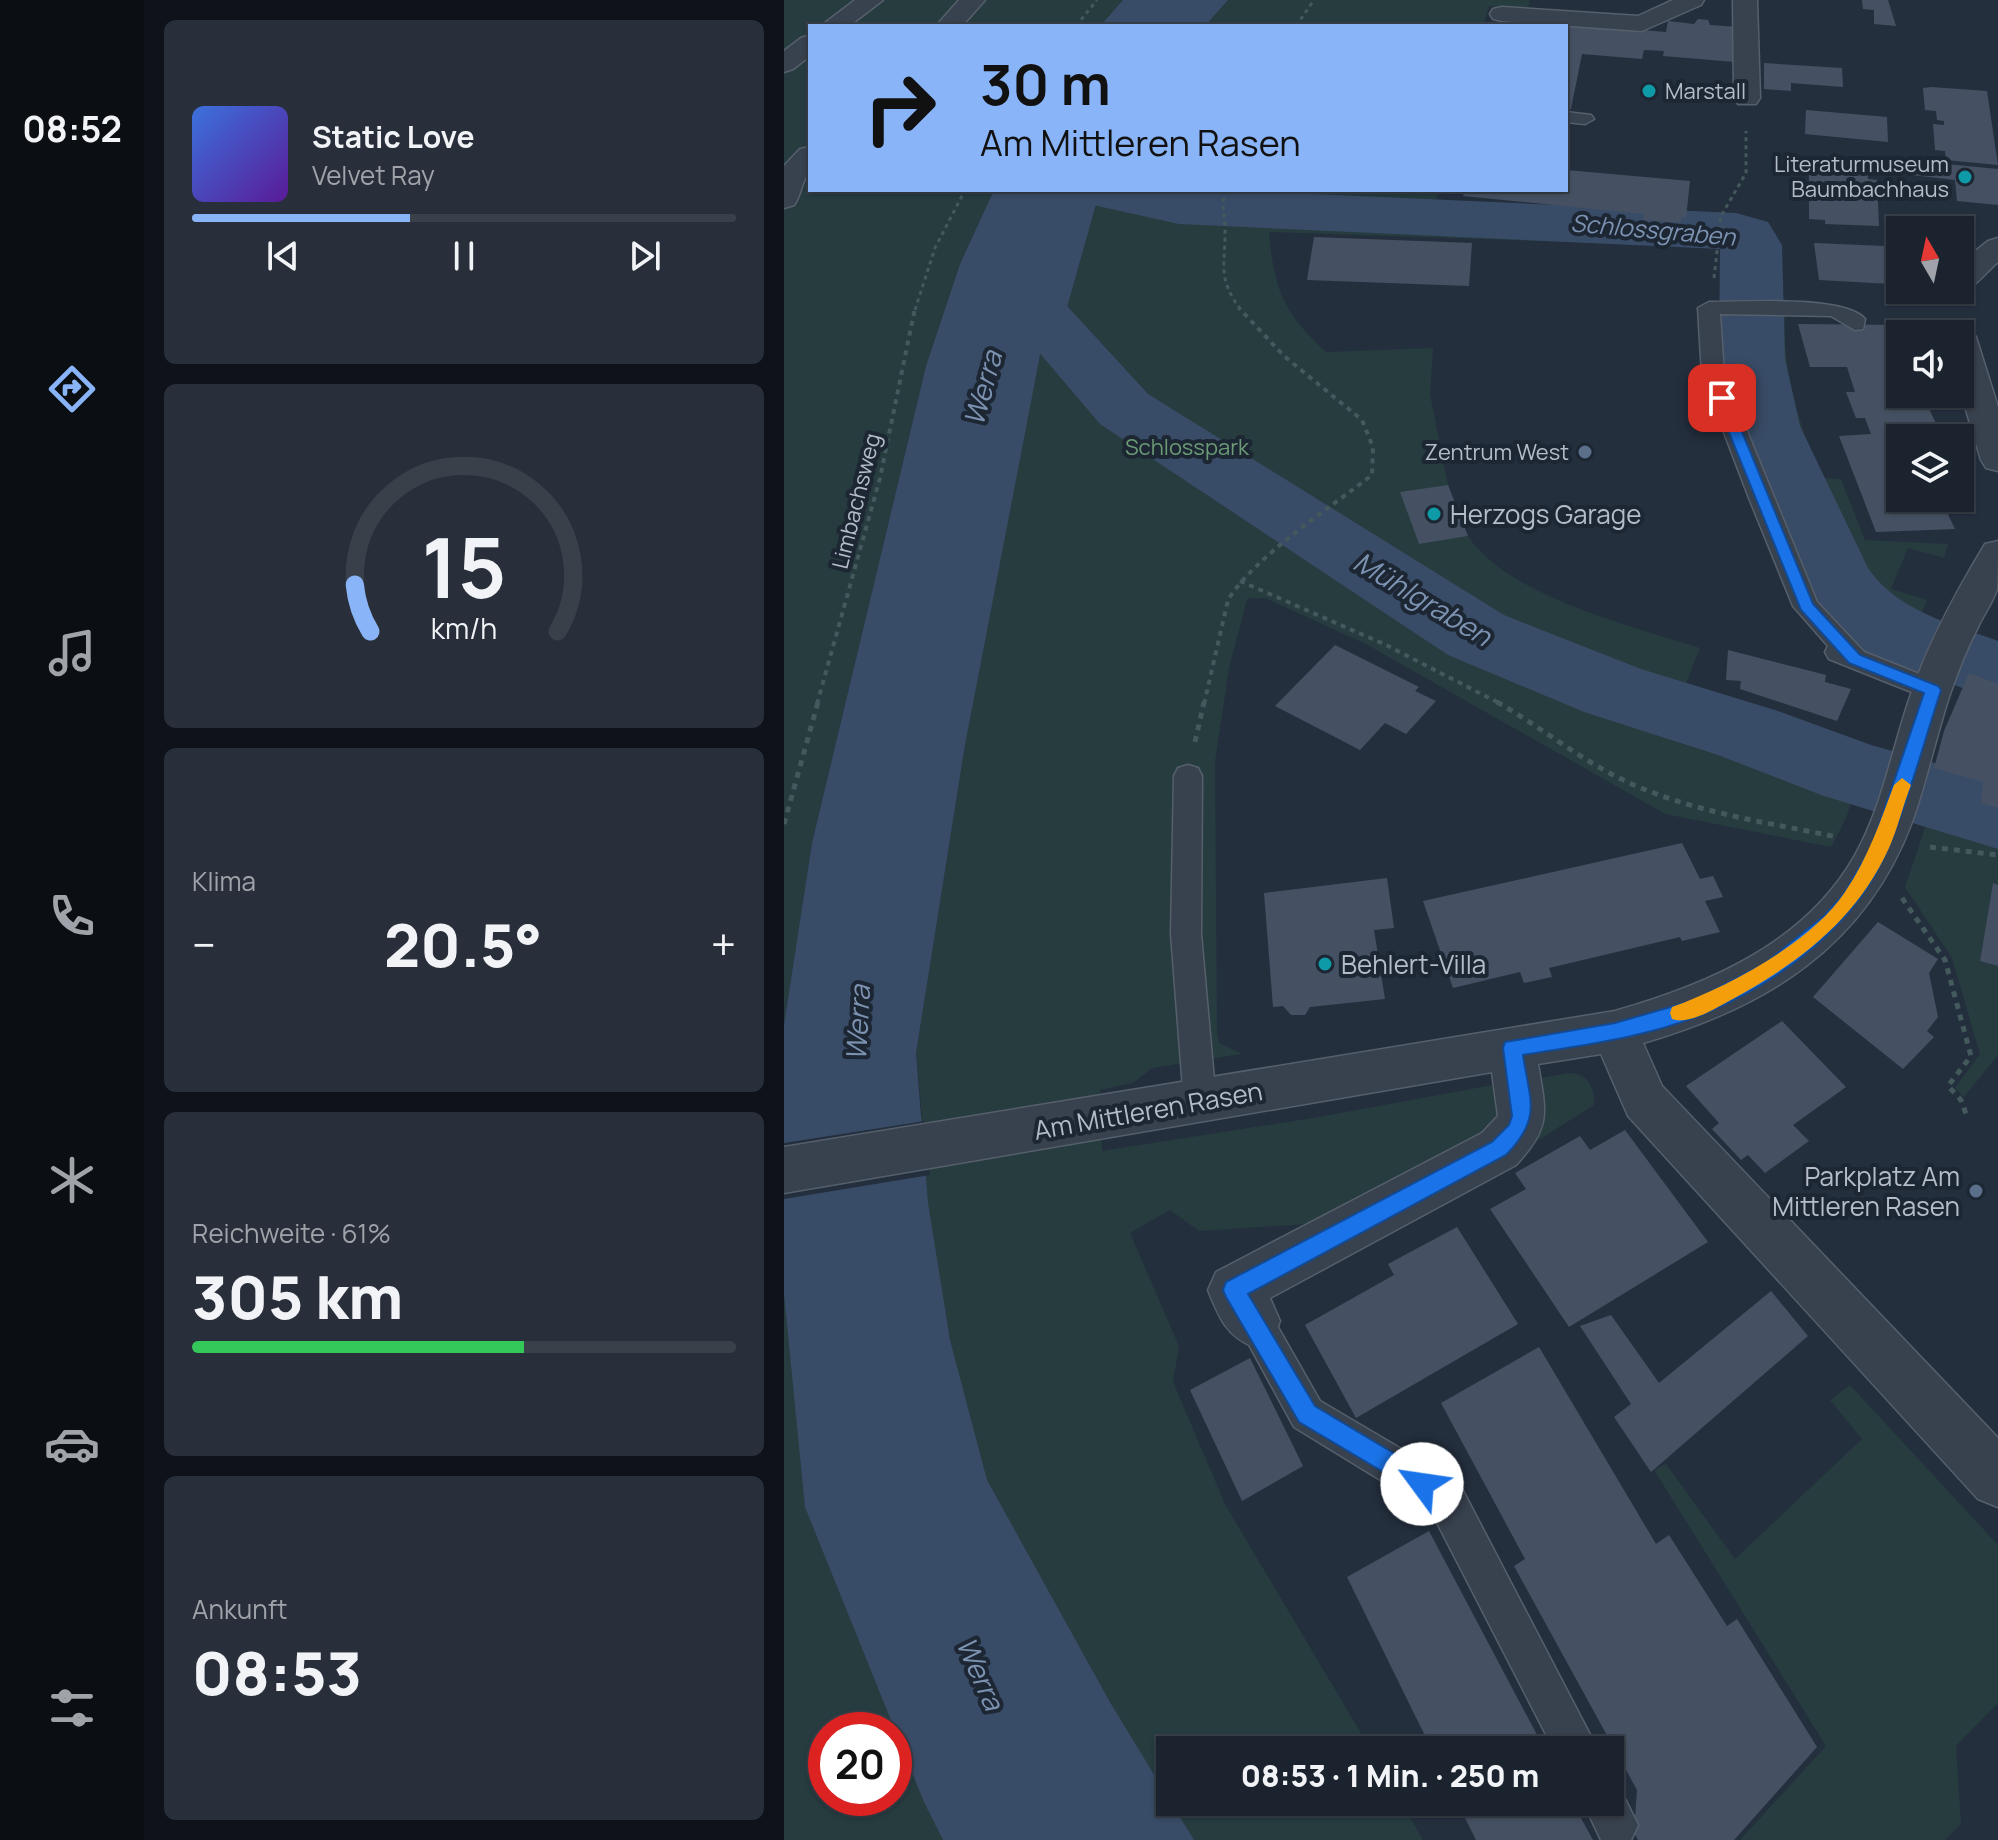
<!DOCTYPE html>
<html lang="de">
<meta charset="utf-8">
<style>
body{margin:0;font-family:Manrope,sans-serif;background:#282f3a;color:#f1f3f6;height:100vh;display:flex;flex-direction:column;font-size:30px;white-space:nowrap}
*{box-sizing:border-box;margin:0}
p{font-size:26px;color:#a0a4aa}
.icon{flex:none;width:44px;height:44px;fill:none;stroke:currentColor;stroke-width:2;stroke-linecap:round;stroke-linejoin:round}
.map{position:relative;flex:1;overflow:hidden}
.drawer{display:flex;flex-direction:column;gap:20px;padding:20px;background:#0f1319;width:640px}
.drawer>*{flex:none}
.hud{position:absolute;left:24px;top:24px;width:760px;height:168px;border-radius:0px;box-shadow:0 2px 6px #0004,0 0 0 2px #39404a;background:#8ab4f8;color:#111;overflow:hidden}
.needle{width:52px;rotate:351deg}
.tools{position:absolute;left:1102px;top:216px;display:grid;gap:16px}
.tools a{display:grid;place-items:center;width:88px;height:88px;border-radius:0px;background:#1b232e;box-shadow:0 2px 6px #0004,0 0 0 2px #39404a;font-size:40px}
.speed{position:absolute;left:24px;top:1712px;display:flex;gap:16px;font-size:40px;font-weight:700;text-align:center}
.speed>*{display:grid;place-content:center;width:104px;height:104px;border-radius:50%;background:#1b232e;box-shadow:0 2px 6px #0004,0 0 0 2px #39404a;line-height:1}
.speed .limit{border:12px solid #d22;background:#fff;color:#111}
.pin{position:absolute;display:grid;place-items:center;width:68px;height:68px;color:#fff;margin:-34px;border-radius:16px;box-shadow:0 4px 12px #0006}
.me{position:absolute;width:88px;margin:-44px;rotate:301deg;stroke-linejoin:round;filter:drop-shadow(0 0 6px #0008)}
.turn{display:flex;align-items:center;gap:28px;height:168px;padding:0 40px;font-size:36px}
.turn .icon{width:104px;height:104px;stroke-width:2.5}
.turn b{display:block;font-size:56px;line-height:68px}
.big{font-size:60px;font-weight:800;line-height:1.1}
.drawer .card{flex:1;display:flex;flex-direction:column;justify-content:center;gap:12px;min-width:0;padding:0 28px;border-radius:12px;background:#282f3a}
.drawer .dial{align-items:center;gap:0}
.dial svg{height:208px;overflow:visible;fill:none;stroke:#39404a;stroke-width:7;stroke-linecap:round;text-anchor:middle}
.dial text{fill:#f1f3f6;stroke:none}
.song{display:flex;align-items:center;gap:24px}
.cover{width:96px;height:96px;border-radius:12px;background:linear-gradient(135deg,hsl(220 70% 55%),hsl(270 70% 35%))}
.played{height:8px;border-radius:4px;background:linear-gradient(90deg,#8ab4f8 40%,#39404a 40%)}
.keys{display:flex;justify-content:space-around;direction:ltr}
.heat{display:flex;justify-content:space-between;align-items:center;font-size:44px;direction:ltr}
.charge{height:12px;border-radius:6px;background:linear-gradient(90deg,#34c759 61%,#39404a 0)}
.trip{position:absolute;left:372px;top:1736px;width:468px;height:80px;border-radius:0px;background:#1b232e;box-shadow:0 2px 6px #0004,0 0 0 2px #39404a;font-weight:800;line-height:80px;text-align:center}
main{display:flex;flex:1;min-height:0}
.menu{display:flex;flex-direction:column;width:144px;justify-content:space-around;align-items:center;background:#0b0e12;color:#a0a4aa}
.menu .icon{width:56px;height:56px}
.menu .active{color:#8ab4f8}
.menu b{font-size:36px;color:#f1f3f6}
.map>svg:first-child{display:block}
</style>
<main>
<nav class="menu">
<b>08:52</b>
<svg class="icon active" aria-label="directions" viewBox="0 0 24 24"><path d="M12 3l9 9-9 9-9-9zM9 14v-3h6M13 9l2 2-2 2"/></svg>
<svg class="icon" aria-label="music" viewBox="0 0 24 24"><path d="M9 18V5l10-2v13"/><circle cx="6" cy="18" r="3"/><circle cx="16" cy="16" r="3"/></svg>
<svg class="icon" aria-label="phone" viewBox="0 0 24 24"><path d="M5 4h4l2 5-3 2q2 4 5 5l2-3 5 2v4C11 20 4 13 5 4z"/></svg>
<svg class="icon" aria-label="climate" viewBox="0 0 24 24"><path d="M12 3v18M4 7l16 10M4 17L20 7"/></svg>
<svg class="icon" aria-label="car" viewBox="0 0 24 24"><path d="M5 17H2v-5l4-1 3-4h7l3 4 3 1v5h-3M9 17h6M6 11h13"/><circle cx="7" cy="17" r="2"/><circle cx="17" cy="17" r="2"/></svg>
<svg class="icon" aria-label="filters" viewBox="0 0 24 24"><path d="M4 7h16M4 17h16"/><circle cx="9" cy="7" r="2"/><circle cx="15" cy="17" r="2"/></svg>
</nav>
<section class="drawer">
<div class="card">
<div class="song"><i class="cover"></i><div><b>Static Love</b><p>Velvet Ray</p></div></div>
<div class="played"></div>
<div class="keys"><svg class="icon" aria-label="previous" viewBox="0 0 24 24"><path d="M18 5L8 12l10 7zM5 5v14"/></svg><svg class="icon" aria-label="pause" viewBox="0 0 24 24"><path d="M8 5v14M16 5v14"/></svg><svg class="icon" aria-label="next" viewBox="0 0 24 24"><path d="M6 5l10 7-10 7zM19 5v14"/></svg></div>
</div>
<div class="card dial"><svg viewBox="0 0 100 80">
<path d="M14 69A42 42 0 1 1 86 69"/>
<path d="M14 69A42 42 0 0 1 8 51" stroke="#8ab4f8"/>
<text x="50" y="56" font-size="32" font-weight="700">15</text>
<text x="50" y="72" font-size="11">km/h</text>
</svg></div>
<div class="card"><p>Klima</p>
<div class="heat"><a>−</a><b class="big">20.5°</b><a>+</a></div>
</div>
<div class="card"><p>Reichweite · 61%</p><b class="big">305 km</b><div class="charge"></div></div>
<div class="card"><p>Ankunft</p><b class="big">08:53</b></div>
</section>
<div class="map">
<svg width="1214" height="1840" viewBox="0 0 1214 1840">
<rect width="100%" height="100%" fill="#242f3e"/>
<g fill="#263c3f" fill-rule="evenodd">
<path d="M0 0H339L316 26H26V190H210L176 264 142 366 28 843 0 1025Z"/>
<path d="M444 0H746L744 10 705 6 699 26H421Z"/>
<path d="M316 190H654L650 220 918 235 917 240 907 246 485 232C490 290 499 312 542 352L649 348 646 394 664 485 635 543 684 536C723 596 850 627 916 648L899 691 1086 745 1062 818 1047 847 881 814 582 644 481 598H464L462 603 445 668 431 762 433 1031 435 1043 458 1054 368 1068 349 1083 316 1090 318 1151 535 1117 714 1084C715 1105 716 1117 701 1133L540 1223 415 1231 386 1210 346 1233 395 1346 389 1382 442 1506 587 1750H386V1802H617L639 1840H0V1136L138 1116 132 1053 181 745 236 450 256 355 282 310ZM42 1730H110V1798H42Z"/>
<path d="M938 315H1001C998 374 1017 423 1035 478L1057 479 1081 540 1164 544 1160 558 1124 548 1107 589 1143 600 1119 660 1076 644 1036 599 957 418 945 375Z"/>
<path d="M1148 807 1214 823V885L1209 884 1196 960 1214 966V1055L1180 1097 1171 1088 1196 1054 1168 958 1121 887Z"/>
<path d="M785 1073C804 1074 811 1087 810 1105L739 1150 755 1111 758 1078Z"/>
<path d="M1066 1385 1214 1545V1703L1172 1746 1177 1824 1161 1840H956L1042 1746 870 1470 882 1464 951 1559 1078 1439 1046 1400Z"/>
</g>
<g fill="#394c67">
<path d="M339 0H444L421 26H316Z"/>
<path d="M210 190H316L282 311 256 355 181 745 132 1053 144 1203 166 1340 203 1480 327 1704 410 1840H159L140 1802 21 1507 0 1294V1025L28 843 142 366 176 264Z"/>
</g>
<path fill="#242f3e" d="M141 1121 146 1175 0 1199V1143Z"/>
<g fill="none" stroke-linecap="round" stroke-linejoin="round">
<g fill="#394c67" fill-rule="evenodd">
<path d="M291 190H441L952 213 984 222 998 245 1001 359 1016 426 1084 568C1113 611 1168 624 1214 641V701L1077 651 1038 619 1011 575 946 426 935 359 936 249 395 224 300 203Z"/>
<path d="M229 265 251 271 364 394 720 615 857 669 994 711 1087 745 1214 781V849L1040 796 934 755 800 712 664 655 316 424 197 284 207 271Z"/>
</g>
</g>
<g fill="#455162">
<path d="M1078 0H1104L1112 26 1090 24V10L1079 9Z"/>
<path d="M914 19 924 20 926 25 954 27 951 62 879 56 880 51 860 50 858 59 798 54 787 109 782 108V24L882 32 884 21 910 24Z"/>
<path d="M980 63 1058 68 1059 87 1007 83V91L980 89Z"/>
<path d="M1147 87 1203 91 1214 165 1162 160 1161 151 1151 150 1149 124 1160 125V121L1153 120 1152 111 1141 110 1139 88Z"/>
<path d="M1022 110 1103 117 1104 142 1021 134Z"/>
<path d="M1110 159 1214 169V205L1173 201 1171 180 1110 173Z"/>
<path d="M1034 161 1074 165V169H1083L1084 179 1093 180 1095 226 1041 224V220L1025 219V165L1034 166Z"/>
<path d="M782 170 906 181 902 218 897 217V223L859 220 860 214 679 196 681 190H782Z"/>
<path d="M530 237 688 243 685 286 523 280Z"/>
<path d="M1030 243 1100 246 1107 284 1035 280Z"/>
<path d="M1014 324 1118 325 1121 334H1116V394H1138L1159 438H1116V498H1156L1171 529 1092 532 1055 436 1087 434 1081 418H1072L1062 392H1071L1063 367H1026Z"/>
<path d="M664 485 684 536 635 544 616 492Z"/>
<path d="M551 645 635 687 631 691 652 701 622 734 601 723 576 750 491 706Z"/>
<path d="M944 650 1042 675 1041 682 1067 689 1053 721 956 689 957 681 942 680Z"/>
<path d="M1185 673 1214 684V808L1197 803 1199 782 1150 768 1160 731Z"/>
<path d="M898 843 916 879 929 876 939 897 921 901 936 932 898 941 896 937 765 968 768 977 740 983 736 972 669 988 639 901Z"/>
<path d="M603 878 610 928 590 930 601 999 526 1007 521 1015H507L499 1006 489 1007 480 893Z"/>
<path d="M1209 883 1214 885V966L1196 961Z"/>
<path d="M1094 922 1154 959 1145 973 1154 1017 1143 1031 1150 1037 1119 1069 1029 997Z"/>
<path d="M998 1021 1062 1087 1009 1125 1025 1141 981 1173 964 1155 957 1160 928 1129 935 1123 902 1086Z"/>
<path d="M841 1130 924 1242 785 1327 706 1209 742 1189 731 1173 796 1136 806 1150Z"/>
<path d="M673 1227 734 1324 572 1418 521 1325 610 1275 604 1264Z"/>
<path d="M987 1291 1024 1336 867 1472 830 1417 847 1404 796 1326 827 1315 875 1383Z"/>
<path d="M755 1347 872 1544 885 1535 943 1626 953 1619 1033 1747 950 1840H854L850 1833 853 1790 730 1566 741 1559 657 1403Z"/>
<path d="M466 1358 519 1466 458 1501 406 1390Z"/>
<path d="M645 1531 761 1750H648L563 1577Z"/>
<path d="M673 1802H788L809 1840H692Z"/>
</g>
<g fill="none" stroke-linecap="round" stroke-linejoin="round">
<g stroke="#565f6c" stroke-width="3">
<g id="service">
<path d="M782 112 807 115 810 119 801 124 782 122Z"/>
<path d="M925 302C958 302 1061 295 1081 319L1079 329 1071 330 1047 316 936 314 940 375 1033 602 1080 652 1158 683 1162 690 1158 697 1149 700 1140 697 1045 659 1041 652 1044 646 1009 606 965 498 918 375 914 308Z"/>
<path d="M404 765 414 768 418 776 417 934 432 1102 428 1112 416 1117 404 1112 400 1102 387 934 390 776 394 768Z"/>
<path d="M470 1303 483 1308 536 1401 675 1483 814 1750H770L647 1511 510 1427 452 1321 457 1308Z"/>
<path d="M826 1783 835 1787 854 1825 847 1840H817L799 1802H826Z"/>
</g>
</g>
<g stroke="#565f6c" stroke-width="3">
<g id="minor">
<path d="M71 0H99L65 26H37Z"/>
<path d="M175 0H201L178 26H152Z"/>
<path d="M889 0H920L917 5 858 31 718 21 709 19 706 14 709 9 718 7 854 16Z"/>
<path d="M949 0H973L976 98 972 104H954L950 98Z"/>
<path d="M26 35V56L9 69 0 72V51L17 38Z"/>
<path d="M26 147V171C17 181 18 194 10 205L0 208V166L16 149Z"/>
<path d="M1214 238V262C1199 274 1188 295 1167 290H1176V263L1204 241Z"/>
<path d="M1176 328 1187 330 1192 337 1214 407V471L1202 468 1197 460 1176 390V334H1162Z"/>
<path d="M1214 541C1214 555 1214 576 1213 589 1209 602 1200 614 1194 627 1183 648 1174 671 1166 694 1152 736 1143 780 1128 822 1081 947 983 1007 859 1043L878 1086 1214 1438V1507L1194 1499 844 1116 817 1054 754 1064C762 1113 768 1126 732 1165L486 1298 496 1321 489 1339 470 1347C442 1336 435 1317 424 1290L432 1272 698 1133 714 1116 708 1072 0 1193V1147L831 1011C923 985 1020 944 1070 857 1098 808 1108 749 1126 697 1144 643 1172 592 1201 544Z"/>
</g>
</g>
<g stroke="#44595c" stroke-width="3" stroke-dasharray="4 4" stroke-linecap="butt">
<path d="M292 26 313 0"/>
<path d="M512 26 530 0"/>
<path d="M442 190C436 203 441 214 441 227 442 264 432 277 457 310"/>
<path d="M930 278 937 216 962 173V131"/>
<path d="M131 310 151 248 181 190"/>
</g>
<g stroke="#44595c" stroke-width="4" stroke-dasharray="5 5" stroke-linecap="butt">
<path d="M456 581 600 644 717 704"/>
<path d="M33 704 96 478 131 308"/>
<path d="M420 704 444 600C470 557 547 507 588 475L589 447 578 420 500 356 455 308"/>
</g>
<g stroke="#44595c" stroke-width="5" stroke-dasharray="6 6" stroke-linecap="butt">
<path d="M713 702C759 728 801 764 850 785 914 813 986 823 1053 837"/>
<path d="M411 742 420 702"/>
<path d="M0 824 34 702"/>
<path d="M1146 847 1214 855"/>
<path d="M1118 898 1161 960 1187 1056 1164 1086 1177 1100 1182 1114"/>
</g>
<use href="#service" fill="#38414e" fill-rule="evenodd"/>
<use href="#minor" fill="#38414e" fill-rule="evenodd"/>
</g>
<path fill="#1a73e8" stroke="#114b97" stroke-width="2" d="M938 394 944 398 1029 604 1076 655 1154 686 1157 690C1140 742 1126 796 1105 846 1073 925 998 980 922 1013 865 1037 800 1045 739 1055 746 1102 758 1118 722 1155L464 1294 531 1406 646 1475 649 1484 646 1492 638 1495 515 1422 442 1297 439 1290 442 1282 708 1142 725 1125 728 1116 719 1048 721 1042 831 1023 911 1000 980 964 1040 916 1060 894 1088 846 1140 693 1065 663 1017 610 931 398Z"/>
<path fill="#f59e0b" d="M1118 778 1127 785C1119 805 1114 828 1105 848 1072 921 1013 964 945 1001 930 1009 905 1025 888 1019L886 1013 888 1007C944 987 1028 942 1061 892 1084 858 1096 822 1110 785Z"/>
<g fill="#0f9aa8" stroke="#1d2633" stroke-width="3">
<circle cx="865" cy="91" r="8"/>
<circle cx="1181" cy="177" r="8"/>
<circle cx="650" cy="514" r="8"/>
<circle cx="541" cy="964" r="8"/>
</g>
<g fill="#5c6f8a" stroke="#1d2633" stroke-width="3">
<circle cx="801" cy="452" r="8"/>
<circle cx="1192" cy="1191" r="8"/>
</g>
<g text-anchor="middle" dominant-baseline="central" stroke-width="8" stroke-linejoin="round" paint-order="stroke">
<g font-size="22" fill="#b4bcc9" stroke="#1d2633" text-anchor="end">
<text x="881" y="91" text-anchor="start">Marstall</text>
<text x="1165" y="164">Literaturmuseum<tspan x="1165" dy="25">Baumbachhaus</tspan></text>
<text x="785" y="452">Zentrum West</text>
</g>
<g font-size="22" fill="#6b9a76" stroke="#1d2633">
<text x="403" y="447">Schlosspark</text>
</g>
<g font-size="22" fill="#b4bcc9" stroke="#1d2633">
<text transform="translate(72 501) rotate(-76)">Limbachsweg</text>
</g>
<g font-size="24" font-style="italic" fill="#7c92b1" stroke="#1d2633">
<text transform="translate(869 229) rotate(5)">Schlossgraben</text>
</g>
<g font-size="26" fill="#b4bcc9" stroke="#1d2633" text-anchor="start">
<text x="666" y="514">Herzogs Garage</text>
<text x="557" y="964">Behlert-Villa</text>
<text x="1176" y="1176" text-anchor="end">Parkplatz Am<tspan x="1176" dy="30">Mittleren Rasen</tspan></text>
</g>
<g font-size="26" fill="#b4bcc9" stroke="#1d2633">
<text transform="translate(364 1110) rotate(-10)">Am Mittleren Rasen</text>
</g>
<g font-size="28" font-style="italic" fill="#7c92b1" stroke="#1d2633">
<text transform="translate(198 388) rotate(-75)">Werra</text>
<text transform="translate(639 598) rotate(31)">Mühlgraben</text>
<text transform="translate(73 1023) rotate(-87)">Werra</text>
<text transform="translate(197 1673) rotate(66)">Werra</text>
</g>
</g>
</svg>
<div class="tools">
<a><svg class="needle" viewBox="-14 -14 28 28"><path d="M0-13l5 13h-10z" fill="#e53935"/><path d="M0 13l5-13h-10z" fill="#a0a4aa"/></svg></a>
<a><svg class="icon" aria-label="sound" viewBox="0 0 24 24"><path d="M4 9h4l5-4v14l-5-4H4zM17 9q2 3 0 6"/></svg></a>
<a><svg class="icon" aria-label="layers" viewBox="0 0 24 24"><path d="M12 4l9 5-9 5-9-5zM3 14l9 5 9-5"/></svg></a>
</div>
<div class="speed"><div class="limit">20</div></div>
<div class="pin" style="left:938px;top:398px;background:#d93025"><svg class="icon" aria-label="arrive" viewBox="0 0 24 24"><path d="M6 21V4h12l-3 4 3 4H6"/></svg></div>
<svg class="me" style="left:638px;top:1484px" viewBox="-20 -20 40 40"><circle r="19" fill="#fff"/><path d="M0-13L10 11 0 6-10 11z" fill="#1a73e8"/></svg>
<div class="trip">08:53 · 1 Min. · 250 m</div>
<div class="hud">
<div class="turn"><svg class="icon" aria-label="right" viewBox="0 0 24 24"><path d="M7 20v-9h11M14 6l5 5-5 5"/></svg><div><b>30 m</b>Am Mittleren Rasen</div></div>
</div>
</div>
</main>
